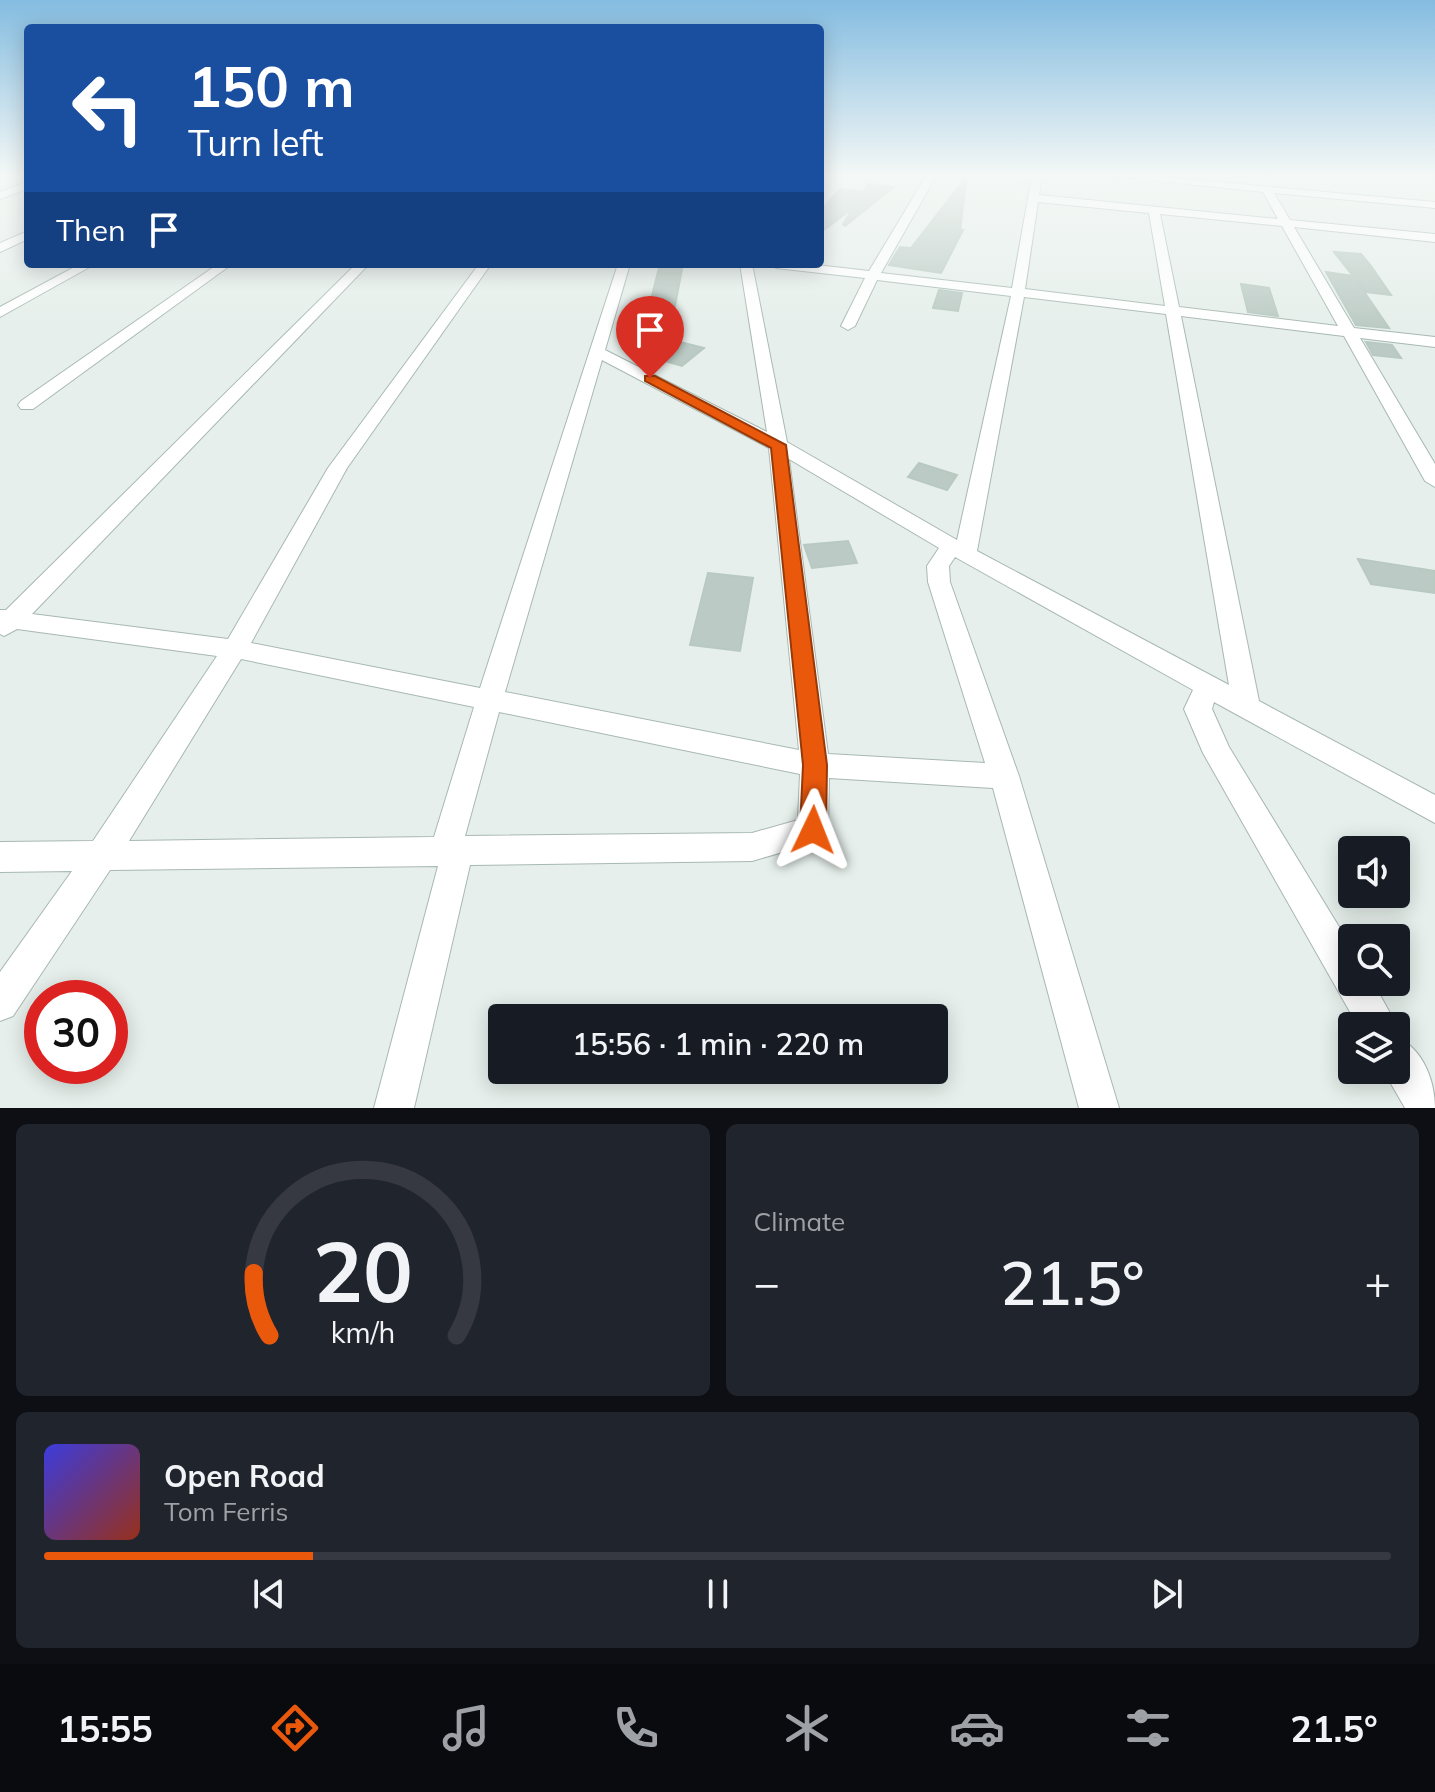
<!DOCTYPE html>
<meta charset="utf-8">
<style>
body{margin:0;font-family:Mulish,sans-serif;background:#20242c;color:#f1f3f6;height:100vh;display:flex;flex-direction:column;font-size:30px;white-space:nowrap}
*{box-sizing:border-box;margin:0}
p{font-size:26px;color:#9ea1a6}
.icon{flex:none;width:44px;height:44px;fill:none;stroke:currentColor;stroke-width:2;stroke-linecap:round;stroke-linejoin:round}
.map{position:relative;height:1108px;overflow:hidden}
.drawer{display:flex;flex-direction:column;gap:16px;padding:16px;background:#0d0f14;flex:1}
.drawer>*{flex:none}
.hud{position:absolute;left:24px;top:24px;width:800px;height:244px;border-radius:8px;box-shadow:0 4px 20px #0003;background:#1a4fa0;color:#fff;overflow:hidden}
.fabs{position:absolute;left:1338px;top:836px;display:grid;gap:16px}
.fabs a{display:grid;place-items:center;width:72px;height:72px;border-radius:8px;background:#171b24;box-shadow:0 4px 20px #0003;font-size:40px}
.speed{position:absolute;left:24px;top:980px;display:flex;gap:16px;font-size:40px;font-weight:700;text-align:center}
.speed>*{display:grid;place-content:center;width:104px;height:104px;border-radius:50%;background:#171b24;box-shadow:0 4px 20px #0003;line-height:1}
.speed .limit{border:12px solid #d22;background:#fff;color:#111}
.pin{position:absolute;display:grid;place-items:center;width:68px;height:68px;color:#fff;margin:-82px -34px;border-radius:50% 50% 50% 0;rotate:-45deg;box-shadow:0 0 8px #0007}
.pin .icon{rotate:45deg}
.me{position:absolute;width:88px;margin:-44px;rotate:2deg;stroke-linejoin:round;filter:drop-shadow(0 0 6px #0008)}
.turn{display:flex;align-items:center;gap:28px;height:168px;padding:0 32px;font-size:36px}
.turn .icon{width:104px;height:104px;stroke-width:2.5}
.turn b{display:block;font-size:56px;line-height:68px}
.then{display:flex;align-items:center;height:76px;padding:0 32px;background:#0003;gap:16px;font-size:30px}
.big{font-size:60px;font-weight:600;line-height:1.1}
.drawer .tile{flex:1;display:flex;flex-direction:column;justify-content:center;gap:12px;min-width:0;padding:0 28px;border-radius:12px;background:#20242c}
.drawer .dial{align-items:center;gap:0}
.dial svg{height:208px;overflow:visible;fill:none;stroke:#363941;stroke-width:7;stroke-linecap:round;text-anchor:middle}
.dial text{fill:#f1f3f6;stroke:none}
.song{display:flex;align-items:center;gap:24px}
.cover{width:96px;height:96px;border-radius:12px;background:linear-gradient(135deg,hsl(240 70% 55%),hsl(10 70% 35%))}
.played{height:8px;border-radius:4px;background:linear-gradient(90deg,#ea580c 20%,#363941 20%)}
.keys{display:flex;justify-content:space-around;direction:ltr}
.heat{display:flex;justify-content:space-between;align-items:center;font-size:44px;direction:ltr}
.drawer .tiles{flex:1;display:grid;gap:16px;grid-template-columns:1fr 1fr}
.tile:last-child{grid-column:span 2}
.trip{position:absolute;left:488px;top:1004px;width:460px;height:80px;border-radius:8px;background:#171b24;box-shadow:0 4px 20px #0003;font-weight:600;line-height:80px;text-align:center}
.tab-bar{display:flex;height:128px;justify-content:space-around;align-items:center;background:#090b0e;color:#9ea1a6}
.tab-bar .icon{width:56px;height:56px}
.tab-bar .active{color:#ea580c}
.tab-bar b{font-size:36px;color:#f1f3f6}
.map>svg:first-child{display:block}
</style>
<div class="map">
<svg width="1435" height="1108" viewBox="0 0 1435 1108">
<rect width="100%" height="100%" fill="#e6efeb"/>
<g fill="#bbcac4" stroke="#b8c9c2" stroke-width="2">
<path d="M967 176 960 230H963L941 273 889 265 900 247 911 248Z"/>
<path d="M868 184 894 187 845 226 843 224 853 208 820 233V211L840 189 863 192Z"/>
<path d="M1334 252 1361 254 1371 266 1391 295 1366 292 1356 280 1389 328 1356 325 1326 272 1353 276Z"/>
<path d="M660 264H683L674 311H648Z"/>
<path d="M1241 284 1269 288 1278 316 1248 312Z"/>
<path d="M939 290 962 293 958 311 933 308Z"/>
<path d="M680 342 704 348 682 366 658 359Z"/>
<path d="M1366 342 1392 345 1401 358 1373 355Z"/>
<path d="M919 463 957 475 947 490 908 477Z"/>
<path d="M848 541 857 563 812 568 804 545Z"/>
<path d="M1358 559 1435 571V593L1371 584Z"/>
<path d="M708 573 753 578 740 651 690 645Z"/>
</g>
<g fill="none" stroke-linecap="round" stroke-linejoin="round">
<g stroke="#a8b8b2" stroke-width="2">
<g id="street">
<path d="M926 176H936L881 273 1012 288 1032 176H1042L1039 195 1278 219 1263 192 1112 176H1151L1435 202V208L1274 193 1290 220 1435 234V242L1294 227 1354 328 1435 337V347L1360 338 1435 464V487L1425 481 1344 336 1181 316 1259 701 1435 795V823L1214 702 1212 709 1229 747 1352 948V982H1373L1397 1026 1396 1027 1358 1026 1203 753 1184 709 1193 690 955 557 949 566 950 582 1019 776 1119 1108H1079L993 788 829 778 828 830 824 840 752 861 470 865 414 1108H374L438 866 110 870 13 1016 0 1021V972L72 871 0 872V842L93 841 217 656 17 629 4 636 0 634V610H6L356 264H369L32 614 228 639 328 468 479 264H491L347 468 251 643 480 688 618 264H630L605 350 767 432 740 264H752L787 442 957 540 1011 296 877 280 855 326 848 330 841 326 865 278 776 268 770 264H808L869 271ZM1038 202 1149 213 1165 306 1025 289ZM1160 214 1282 226 1338 326 1179 307ZM1024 297 1166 314 1229 685 977 551ZM602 360 769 448 799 750 505 692ZM789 459 939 548 927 566 928 582 985 763 828 754ZM241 659 474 707 434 837 129 841ZM499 712 800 774 798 820 752 833 465 836Z"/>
<path d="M28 182V189L0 199V192Z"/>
<path d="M28 231V239L0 252V243Z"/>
<path d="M80 264H95L0 317V307Z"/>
<path d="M218 264H232L33 409H21L18 405 21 401Z"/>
<path d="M1396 1037C1423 1048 1435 1081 1435 1108H1405L1383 1070H1396Z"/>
</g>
</g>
<use href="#street" fill="#fff" fill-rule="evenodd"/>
</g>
<linearGradient id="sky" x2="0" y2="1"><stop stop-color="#84bce0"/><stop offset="0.53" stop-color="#f4f8f6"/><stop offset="1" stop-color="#f4f8f6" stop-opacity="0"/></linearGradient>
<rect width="1435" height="331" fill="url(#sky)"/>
<path fill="#ea580c" stroke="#983908" stroke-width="2" d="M645 376H655L786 445 827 765 826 830 822 838 813 842 804 838 800 830 803 765 771 448 645 381Z"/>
</svg>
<div class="fabs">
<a><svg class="icon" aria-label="sound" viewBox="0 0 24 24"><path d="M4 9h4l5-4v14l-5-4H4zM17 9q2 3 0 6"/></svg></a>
<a><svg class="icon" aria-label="search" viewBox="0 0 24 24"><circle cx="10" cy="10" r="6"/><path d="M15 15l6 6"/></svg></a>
<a><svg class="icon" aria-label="layers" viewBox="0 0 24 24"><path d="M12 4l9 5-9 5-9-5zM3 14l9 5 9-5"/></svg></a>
</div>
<div class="speed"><div class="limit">30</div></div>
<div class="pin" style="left:650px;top:378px;background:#d93025"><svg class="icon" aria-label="arrive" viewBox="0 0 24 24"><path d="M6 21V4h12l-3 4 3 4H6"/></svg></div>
<svg class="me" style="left:813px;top:830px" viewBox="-20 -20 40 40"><path d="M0-17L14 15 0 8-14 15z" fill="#ea580c" stroke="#fff" stroke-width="4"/></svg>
<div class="trip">15:56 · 1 min · 220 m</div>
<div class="hud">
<div class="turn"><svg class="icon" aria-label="left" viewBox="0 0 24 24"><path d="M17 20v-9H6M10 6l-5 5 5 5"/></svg><div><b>150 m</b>Turn left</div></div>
<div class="then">Then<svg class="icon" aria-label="arrive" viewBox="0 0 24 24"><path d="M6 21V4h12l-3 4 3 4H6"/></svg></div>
</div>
</div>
<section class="drawer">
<div class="tiles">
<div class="tile dial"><svg viewBox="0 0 100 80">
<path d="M14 69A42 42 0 1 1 86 69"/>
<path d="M14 69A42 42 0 0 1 8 45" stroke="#ea580c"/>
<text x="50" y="56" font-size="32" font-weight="700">20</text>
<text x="50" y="72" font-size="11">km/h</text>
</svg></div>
<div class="tile"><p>Climate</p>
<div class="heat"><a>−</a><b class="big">21.5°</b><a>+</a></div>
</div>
<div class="tile">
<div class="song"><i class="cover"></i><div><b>Open Road</b><p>Tom Ferris</p></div></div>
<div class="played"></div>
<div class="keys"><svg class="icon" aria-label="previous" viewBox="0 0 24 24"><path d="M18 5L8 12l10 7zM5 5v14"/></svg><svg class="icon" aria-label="pause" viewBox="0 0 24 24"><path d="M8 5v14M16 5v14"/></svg><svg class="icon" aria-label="next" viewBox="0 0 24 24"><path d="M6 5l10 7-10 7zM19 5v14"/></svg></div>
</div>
</div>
</section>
<nav class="tab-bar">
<b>15:55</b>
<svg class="icon active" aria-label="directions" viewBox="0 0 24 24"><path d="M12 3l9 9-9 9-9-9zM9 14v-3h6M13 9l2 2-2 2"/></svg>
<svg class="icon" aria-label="music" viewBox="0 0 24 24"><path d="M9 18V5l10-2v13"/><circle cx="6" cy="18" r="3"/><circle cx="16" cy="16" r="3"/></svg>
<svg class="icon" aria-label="phone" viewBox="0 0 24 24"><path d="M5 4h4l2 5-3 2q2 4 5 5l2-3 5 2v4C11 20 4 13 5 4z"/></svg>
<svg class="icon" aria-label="climate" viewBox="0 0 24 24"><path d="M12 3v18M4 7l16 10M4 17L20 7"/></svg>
<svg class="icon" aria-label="car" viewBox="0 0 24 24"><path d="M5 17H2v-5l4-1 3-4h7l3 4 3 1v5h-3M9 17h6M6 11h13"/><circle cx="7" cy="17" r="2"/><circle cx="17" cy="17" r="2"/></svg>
<svg class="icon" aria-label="filters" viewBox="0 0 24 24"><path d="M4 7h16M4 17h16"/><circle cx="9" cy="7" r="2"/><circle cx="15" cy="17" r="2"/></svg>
<b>21.5°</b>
</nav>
